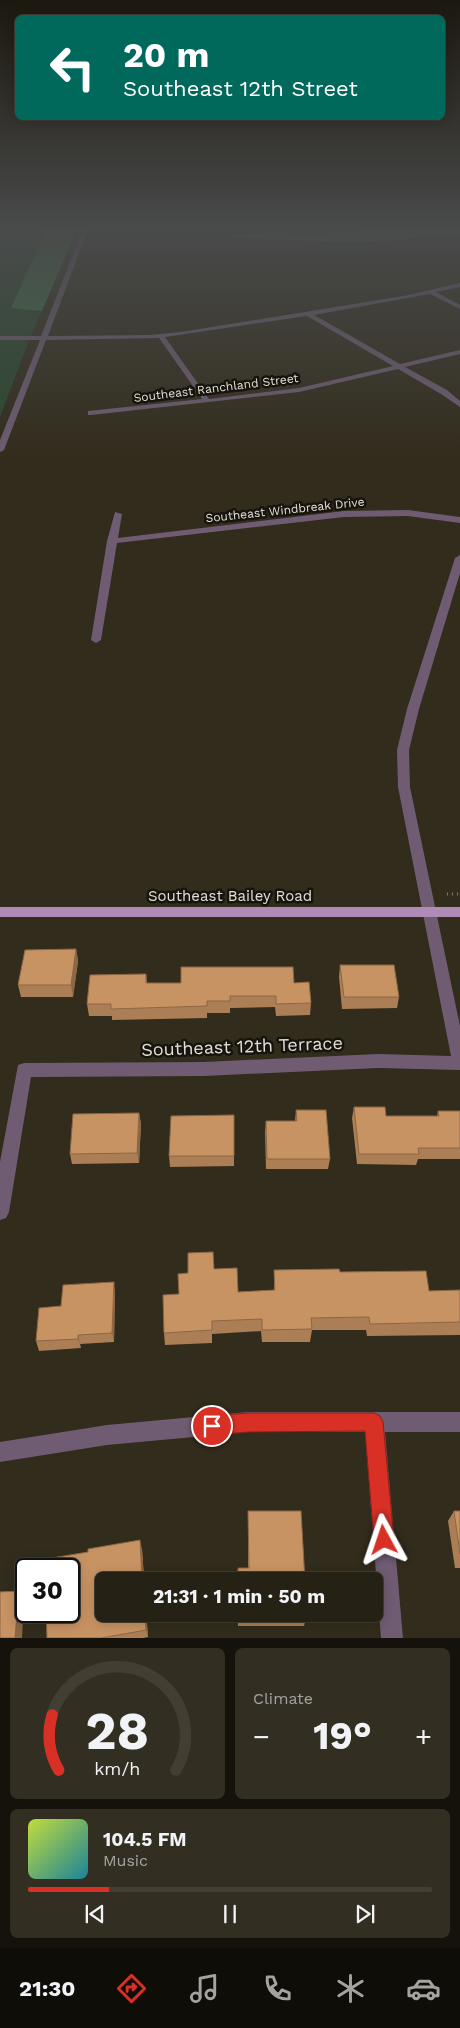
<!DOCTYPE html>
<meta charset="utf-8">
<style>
body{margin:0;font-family:"Work Sans",sans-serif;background:#322e22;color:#f1f3f6;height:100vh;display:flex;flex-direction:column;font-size:19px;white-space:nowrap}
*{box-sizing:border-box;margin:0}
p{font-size:16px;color:#a4a3a0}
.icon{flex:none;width:28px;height:28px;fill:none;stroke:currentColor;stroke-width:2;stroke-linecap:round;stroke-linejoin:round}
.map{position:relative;height:1638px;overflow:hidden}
.side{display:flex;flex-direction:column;gap:10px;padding:10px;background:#15120c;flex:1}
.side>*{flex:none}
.banner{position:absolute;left:15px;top:15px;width:430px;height:105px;border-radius:8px;box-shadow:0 2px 12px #0003,0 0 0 1px #423e34;background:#00695c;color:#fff;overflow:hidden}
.speed{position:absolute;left:15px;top:1558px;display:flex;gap:10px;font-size:25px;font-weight:700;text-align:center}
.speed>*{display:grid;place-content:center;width:65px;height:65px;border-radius:50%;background:#262115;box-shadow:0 2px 12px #0003,0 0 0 1px #423e34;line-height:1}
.speed .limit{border:2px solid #111;border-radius:8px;background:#fff;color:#111}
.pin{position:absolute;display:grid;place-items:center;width:42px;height:42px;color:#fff;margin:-21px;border:2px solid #fff;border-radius:50%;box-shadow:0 1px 5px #0007}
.me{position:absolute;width:55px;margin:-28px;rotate:355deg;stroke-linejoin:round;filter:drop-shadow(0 0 4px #0008)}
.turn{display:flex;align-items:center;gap:18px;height:105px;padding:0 25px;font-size:22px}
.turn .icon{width:65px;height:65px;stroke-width:2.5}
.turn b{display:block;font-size:35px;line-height:42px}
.big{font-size:38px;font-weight:700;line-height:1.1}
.side .widget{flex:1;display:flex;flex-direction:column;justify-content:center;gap:8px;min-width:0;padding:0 18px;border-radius:8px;background:#322e22}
.side .dial{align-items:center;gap:0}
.dial svg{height:130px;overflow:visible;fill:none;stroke:#423e34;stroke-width:7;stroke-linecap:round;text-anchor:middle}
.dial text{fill:#f1f3f6;stroke:none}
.song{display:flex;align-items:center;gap:15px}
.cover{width:60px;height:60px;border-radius:8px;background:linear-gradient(135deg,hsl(70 70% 55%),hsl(190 70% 35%))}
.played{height:5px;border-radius:2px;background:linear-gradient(90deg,#d93025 20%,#423e34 20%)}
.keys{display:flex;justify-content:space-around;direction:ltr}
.heat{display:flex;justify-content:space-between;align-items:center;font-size:28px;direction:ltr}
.side .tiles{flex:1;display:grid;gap:10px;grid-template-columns:1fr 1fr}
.widget:last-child{grid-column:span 2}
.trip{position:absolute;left:95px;top:1572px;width:288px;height:50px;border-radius:8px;background:#262115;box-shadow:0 2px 12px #0003,0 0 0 1px #423e34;font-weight:700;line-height:50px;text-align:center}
.tabs{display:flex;height:80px;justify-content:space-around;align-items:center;background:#0f0d08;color:#a4a3a0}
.tabs .icon{width:35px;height:35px}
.tabs .active{color:#d93025}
.tabs b{font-size:22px;color:#f1f3f6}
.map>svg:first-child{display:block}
</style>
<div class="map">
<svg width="460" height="1638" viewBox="0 0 460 1638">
<rect width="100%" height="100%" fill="#322c1c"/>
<path fill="#2a482e" d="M0 229H77L26 348 0 417Z"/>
<g fill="#3c7144">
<path d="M47 229H77L42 311 11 308Z"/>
<path d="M384 229H460V236L426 235 401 240 352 242 231 238 238 233 251 232 318 233Z"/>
</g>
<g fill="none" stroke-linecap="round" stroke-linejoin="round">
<path stroke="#807b6e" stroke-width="3" stroke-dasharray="1 4" stroke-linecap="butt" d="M447 894H460"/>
<g fill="#6f5c72" fill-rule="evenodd">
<path d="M83 229H88L48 336 149 335 181 332 409 295 460 283V287L436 292 460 305V309L430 294 314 315 400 364 460 350V354L405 367 447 390 460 401V407L441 394 398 369 299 392 91 415H88V411L202 399 159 338 46 340 4 450 0 452V440L40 340H0V336H41ZM307 316 393 366 299 388 209 399 165 337Z"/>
<path d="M408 510 460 517V523L408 516 344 517 117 543 101 640 96 643 91 640 107 541 115 512 122 514 118 538 344 511Z"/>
<path d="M460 555V573L419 709 409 750 410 787 460 1026V1070L378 1068 204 1076 31 1077 9 1212 6 1218 0 1220V1162L18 1065 24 1063 204 1062 378 1054 451 1056 398 787 397 750 407 709 455 558Z"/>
<path d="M248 1412H460V1432H385L403 1638H381L365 1432H248L107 1445 0 1462V1442L107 1425Z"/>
</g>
<rect fill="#b18bb7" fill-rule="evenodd" x="0" y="907" width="460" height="10"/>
</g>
<g fill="#ac7e55">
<path d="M76 949 78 961 73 997H21L18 985Z"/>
<path d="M340 965 399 997 397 1008 342 1009 339 977Z"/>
<path d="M146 974 147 983H294L311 1003 310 1015 276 1016 275 1007 230 1008V1013H207V1018L112 1020V1016H89L87 1004Z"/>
<path d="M354 1107 386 1116H437L438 1111H460V1159H418L416 1165 357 1164 352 1118Z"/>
<path d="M296 1110 330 1159 328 1169H266L265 1132 266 1121H295Z"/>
<path d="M139 1113 141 1124 139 1163 72 1164 70 1154Z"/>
<path d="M234 1115V1166L170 1167 169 1156Z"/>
<path d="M214 1269 238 1292 274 1290V1270L340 1272 429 1291 460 1290V1335L367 1336 366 1330H312L310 1342H262L261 1331 212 1334V1343L165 1345 164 1333 179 1294 188 1273Z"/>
<path d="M115 1291 114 1342 80 1344 81 1348 39 1351 36 1341 61 1306Z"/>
<path d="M248 1511H301L248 1568Z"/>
<path d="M454 1511H460V1568H455L448 1521Z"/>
<path d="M142 1549 148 1637 143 1638H47Z"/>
<path d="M238 1614 306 1618 304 1626H238Z"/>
</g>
<g fill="#8c6745">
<path d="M76 949 78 961 73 997 71 985Z"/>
<path d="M139 1113 141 1124 139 1163 137 1153Z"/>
<path d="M114 1282 115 1291 114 1342 112 1333Z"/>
<path d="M78 1335 80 1344 81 1348 78 1339Z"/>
<path d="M140 1540 142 1549 144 1581H142Z"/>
<path d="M19 1591 24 1599 22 1638H15Z"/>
<path d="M145 1614H146L148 1637 146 1630Z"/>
</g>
<g fill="#c89363" stroke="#8c6745">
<path d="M76 949 71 985H18L25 950Z"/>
<path d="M340 965H394L399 997H344Z"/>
<path d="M181 967H293L294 983 309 982 311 1003 276 1004V996H230V1001H207V1006L111 1009V1004H87L90 975 146 974V983H181Z"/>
<path d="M354 1107H385L386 1116H439L438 1111H460V1148H418L419 1154H359Z"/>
<path d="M296 1110H326L330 1159H267L266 1121H297Z"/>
<path d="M139 1113 137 1153 70 1154 73 1114Z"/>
<path d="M234 1115V1156H169L171 1116Z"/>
<path d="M213 1252 214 1269 237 1268 238 1292 275 1290 274 1270 339 1269 340 1272 426 1271 429 1291 460 1290V1322L370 1324 369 1317 311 1318 312 1329 262 1330V1319L212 1321V1330L164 1333 163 1295 179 1294 178 1274 188 1273V1253Z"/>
<path d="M114 1282 112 1333 78 1335V1339L36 1341 39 1308 61 1306 63 1285Z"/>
<path d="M248 1511H301L305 1581H238V1568H249Z"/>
<path d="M454 1511H460V1554Z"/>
<path d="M140 1540 142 1581H104V1614H145L146 1630 101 1638H47L46 1611H69V1569H46V1559L88 1552V1549Z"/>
<path d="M19 1591 15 1638H0V1592Z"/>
<path d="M238 1614H306V1618L238 1619Z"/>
</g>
<linearGradient id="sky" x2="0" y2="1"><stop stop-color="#1c180f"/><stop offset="0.5" stop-color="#494b4b"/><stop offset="1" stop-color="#494b4b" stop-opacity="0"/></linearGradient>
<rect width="460" height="459" fill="url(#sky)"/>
<path fill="#d93025" stroke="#8d1f18" d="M248 1413H374L380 1416 383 1422 394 1540 391 1547 384 1550 377 1547 374 1540 365 1431 248 1432 212 1435 206 1432 203 1426 206 1419 212 1416Z"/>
<g text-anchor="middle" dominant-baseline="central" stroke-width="5" stroke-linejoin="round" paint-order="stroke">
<g font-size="12" fill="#e3dfd6" stroke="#17140e">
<text transform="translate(216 388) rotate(-7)">Southeast Ranchland Street</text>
<text transform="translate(285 510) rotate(-6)">Southeast Windbreak Drive</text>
</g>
<g font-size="15" fill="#e3dfd6" stroke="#17140e">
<text x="230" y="896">Southeast Bailey Road</text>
</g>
<g font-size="18" fill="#e3dfd6" stroke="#17140e">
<text transform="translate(242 1046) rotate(-2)">Southeast 12th Terrace</text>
</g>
</g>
</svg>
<div class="speed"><div class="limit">30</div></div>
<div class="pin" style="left:212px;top:1426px;background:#d93025"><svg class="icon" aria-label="arrive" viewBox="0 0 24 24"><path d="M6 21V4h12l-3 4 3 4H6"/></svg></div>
<svg class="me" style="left:384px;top:1540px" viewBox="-20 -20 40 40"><path d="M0-17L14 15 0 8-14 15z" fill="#d93025" stroke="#fff" stroke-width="4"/></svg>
<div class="trip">21:31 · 1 min · 50 m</div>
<div class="banner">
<div class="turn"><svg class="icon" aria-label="left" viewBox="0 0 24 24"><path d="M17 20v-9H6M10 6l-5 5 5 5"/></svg><div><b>20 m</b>Southeast 12th Street</div></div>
</div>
</div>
<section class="side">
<div class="tiles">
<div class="widget dial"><svg viewBox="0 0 100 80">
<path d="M14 69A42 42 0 1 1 86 69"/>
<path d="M14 69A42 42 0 0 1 10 35" stroke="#d93025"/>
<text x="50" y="56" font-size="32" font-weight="700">28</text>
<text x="50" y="72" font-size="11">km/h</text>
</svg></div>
<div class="widget"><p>Climate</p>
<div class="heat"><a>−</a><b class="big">19°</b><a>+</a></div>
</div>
<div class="widget">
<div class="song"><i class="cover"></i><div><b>104.5 FM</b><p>Music</p></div></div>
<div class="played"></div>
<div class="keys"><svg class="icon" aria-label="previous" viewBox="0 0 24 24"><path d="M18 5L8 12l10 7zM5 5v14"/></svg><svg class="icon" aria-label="pause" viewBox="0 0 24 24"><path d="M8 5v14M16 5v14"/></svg><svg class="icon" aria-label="next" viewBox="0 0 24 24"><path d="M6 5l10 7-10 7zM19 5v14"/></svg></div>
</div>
</div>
</section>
<nav class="tabs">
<b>21:30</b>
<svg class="icon active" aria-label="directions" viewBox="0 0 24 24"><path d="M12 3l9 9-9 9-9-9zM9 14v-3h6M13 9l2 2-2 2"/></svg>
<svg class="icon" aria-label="music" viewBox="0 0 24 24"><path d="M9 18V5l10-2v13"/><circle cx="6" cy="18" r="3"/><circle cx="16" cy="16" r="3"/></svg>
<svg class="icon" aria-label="phone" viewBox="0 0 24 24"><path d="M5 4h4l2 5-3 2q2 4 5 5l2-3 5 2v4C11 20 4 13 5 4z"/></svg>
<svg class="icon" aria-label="climate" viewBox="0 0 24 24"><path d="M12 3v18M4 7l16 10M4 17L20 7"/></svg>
<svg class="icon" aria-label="car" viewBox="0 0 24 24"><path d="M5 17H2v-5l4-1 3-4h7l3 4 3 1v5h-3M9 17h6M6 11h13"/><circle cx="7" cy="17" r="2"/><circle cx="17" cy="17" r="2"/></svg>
</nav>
